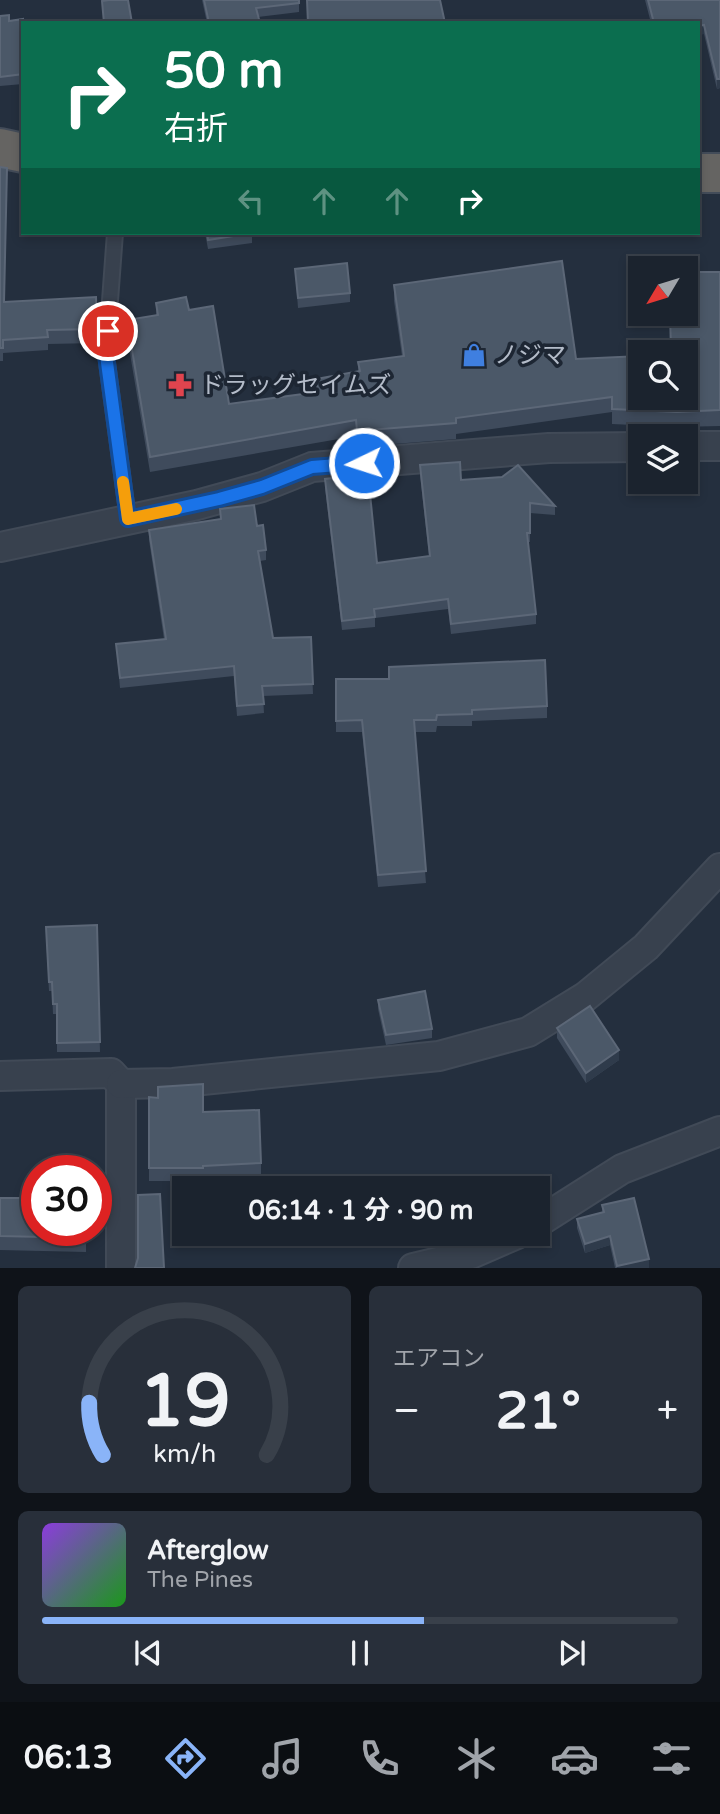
<!DOCTYPE html>
<html lang="ja">
<meta charset="utf-8">
<style>
body{margin:0;font-family:"Varela Round","Noto Sans JP",sans-serif;background:#282f3a;color:#f1f3f6;height:100vh;display:flex;flex-direction:column;font-size:26px;white-space:nowrap}
*{box-sizing:border-box;margin:0}
p{font-size:23px;color:#a0a4aa}
.icon{flex:none;width:38px;height:38px;fill:none;stroke:currentColor;stroke-width:2;stroke-linecap:round;stroke-linejoin:round}
.map{position:relative;height:1268px;overflow:hidden}
.details{display:flex;flex-direction:column;gap:18px;padding:18px;background:#0f1319;flex:1}
.details>*{flex:none}
.banner{position:absolute;left:21px;top:21px;width:679px;height:214px;border-radius:0px;box-shadow:0 4px 10px #0003,0 0 0 2px #39404a;background:#0b6e4f;color:#fff;overflow:hidden}
.needle{width:46px;rotate:232deg}
.buttons{position:absolute;left:628px;top:256px;display:grid;gap:14px}
.buttons a{display:grid;place-items:center;width:70px;height:70px;border-radius:0px;background:#1b232e;box-shadow:0 4px 10px #0003,0 0 0 2px #39404a;font-size:35px}
.speed{position:absolute;left:21px;top:1155px;display:flex;gap:14px;font-size:35px;font-weight:700;text-align:center}
.speed>*{display:grid;place-content:center;width:91px;height:91px;border-radius:50%;background:#1b232e;box-shadow:0 4px 10px #0003,0 0 0 2px #39404a;line-height:1}
.speed .limit{border:10px solid #d22;background:#fff;color:#111}
.pin{position:absolute;display:grid;place-items:center;width:60px;height:60px;color:#fff;margin:-30px;border:4px solid #fff;border-radius:50%;box-shadow:0 2px 7px #0007}
.me{position:absolute;width:77px;margin:-38px;rotate:266deg;stroke-linejoin:round;filter:drop-shadow(0 0 5px #0008)}
.turn{display:flex;align-items:center;gap:24px;height:147px;padding:0 28px;font-size:32px}
.turn .icon{width:91px;height:91px;stroke-width:2.5}
.turn b{display:block;font-size:49px;line-height:60px}
.lanes{display:flex;align-items:center;height:66px;padding:0 28px;background:#0003;justify-content:center;gap:35px;direction:ltr}
.lanes .off{opacity:.35}
.big{font-size:52px;font-weight:700;line-height:1.1}
.details .card{flex:1;display:flex;flex-direction:column;justify-content:center;gap:10px;min-width:0;padding:0 24px;border-radius:10px;background:#282f3a}
.details .dial{align-items:center;gap:0}
.dial svg{height:182px;overflow:visible;fill:none;stroke:#39404a;stroke-width:7;stroke-linecap:round;text-anchor:middle}
.dial text{fill:#f1f3f6;stroke:none}
.song{display:flex;align-items:center;gap:21px}
.cover{width:84px;height:84px;border-radius:10px;background:linear-gradient(135deg,hsl(270 70% 55%),hsl(120 70% 35%))}
.played{height:7px;border-radius:4px;background:linear-gradient(90deg,#8ab4f8 60%,#39404a 60%)}
.keys{display:flex;justify-content:space-around;direction:ltr}
.heat{display:flex;justify-content:space-between;align-items:center;font-size:38px;direction:ltr}
.details .tiles{flex:1;display:grid;gap:18px;grid-template-columns:1fr 1fr}
.card:last-child{grid-column:span 2}
.trip{position:absolute;left:172px;top:1176px;width:378px;height:70px;border-radius:0px;background:#1b232e;box-shadow:0 4px 10px #0003,0 0 0 2px #39404a;font-weight:700;line-height:70px;text-align:center}
.tab-bar{display:flex;height:112px;justify-content:space-around;align-items:center;background:#0b0e12;color:#a0a4aa}
.tab-bar .icon{width:49px;height:49px}
.tab-bar .selected{color:#8ab4f8}
.tab-bar b{font-size:32px;color:#f1f3f6}
.map>svg:first-child{display:block}
</style>
<div class="map">
<svg width="720" height="1268" viewBox="0 0 720 1268">
<rect width="100%" height="100%" fill="#242f3e"/>
<g fill="none" stroke-linecap="round" stroke-linejoin="round">
<g stroke="#414a57" stroke-width="18">
<path id="service" d="M115 233 106 355 128 519"/>
</g>
<g stroke="#414a57" stroke-width="32">
<g id="minor">
<path d="M686 446H720"/>
<path d="M0 547 197 505 262 487 312 467 549 448 640 447"/>
<path d="M0 1076 111 1073 121 1084V1268"/>
<path d="M121 1084 173 1083 439 1056 528 1032 585 997 646 947 720 868"/>
<path d="M537 1223 622 1169 720 1131"/>
<path d="M413 1268 471 1254 517 1234"/>
</g>
</g>
<g stroke="#434c59" stroke-width="42">
<g id="trunk">
<path d="M0 148 23 153"/>
<path d="M698 173H720"/>
</g>
</g>
<use href="#service" stroke="#38414e" stroke-width="14"/>
<use href="#minor" stroke="#38414e" stroke-width="28"/>
<use href="#trunk" stroke="#656462" stroke-width="38"/>
</g>
<g fill="#3f4b5c">
<path d="M202 0H299V12L258 17 260 23H207Z"/>
<path d="M645 0H720V88L717 89 704 34 698 23H651Z"/>
<path d="M0 16 9 21 23 23V84L0 86Z"/>
<path d="M0 167 4 302 97 329V343L48 344V350L3 353V361H0Z"/>
<path d="M205 233H252V243L208 249Z"/>
<path d="M295 269 350 293V302L298 308Z"/>
<path d="M720 272V426L677 427 612 424V412L456 434V439L357 447 356 436 150 472 127 336V320L156 316V303L189 310 229 404 316 393V379L358 371V362L402 356 394 301V285L576 359 640 397 686 352H671L669 313H686Z"/>
<path d="M420 465 461 480 555 506V515L530 513V542H528L536 614V624L451 634 448 609 375 618V627L342 630 325 488V479L377 563 429 556 420 475Z"/>
<path d="M220 509 257 526 266 550V560L260 561 273 638 311 637 313 694 263 696 264 713 237 716 234 676 120 688 116 644 164 639 149 540V530L220 519Z"/>
<path d="M336 679 547 706V718L472 721V726H437L436 732H414L426 883 378 887 362 732H336Z"/>
<path d="M97 925 100 1052H57V1014H53L52 991H49L46 937Z"/>
<path d="M378 1000 432 1029V1038L386 1045 378 1009Z"/>
<path d="M557 1028 619 1060 586 1083 557 1038Z"/>
<path d="M149 1097 203 1112 261 1163V1176L203 1179V1181H149Z"/>
<path d="M0 1198 86 1230V1252L0 1250Z"/>
<path d="M602 1205 649 1268H615L610 1245 585 1253 577 1228V1219L602 1212Z"/>
</g>
<g fill="#2f3b4b">
<path d="M704 25V34L698 36V26Z"/>
<path d="M717 79H720V88L717 89Z"/>
<path d="M619 1050V1060L586 1083V1073Z"/>
<path d="M610 1236V1245L585 1253V1244Z"/>
<path d="M649 1259V1268H617V1266Z"/>
</g>
<g fill="#4b5868" stroke="#5c6777" stroke-width="2">
<path d="M109 0H128L132 23H104L102 1Z"/>
<path d="M204 0H299V3L256 8 260 23H209Z"/>
<path d="M307 0H440L445 23H308Z"/>
<path d="M648 0H720V79H717L704 25 698 26V23H654Z"/>
<path d="M9 15V21L23 19V74L0 77V16Z"/>
<path d="M0 167 7 168 4 302 96 297 97 329 47 330 48 337 3 340V348H0Z"/>
<path d="M207 233H252L208 240Z"/>
<path d="M562 261 576 359 640 356V397H686V352H671L670 313H686V272H720V410L677 412 612 409V397L456 418V423L357 431 356 420 150 457 127 320 158 315 156 303 186 297 189 310 213 306 229 404 318 392 316 379 360 371 358 362 404 356 394 285Z"/>
<path d="M347 263 350 293 298 298 295 269Z"/>
<path d="M460 462 461 480 502 477 518 465 555 506 530 503V533H527L536 614 451 624 448 599 374 609 375 617 342 621 325 479 368 474 377 563 430 556 420 465Z"/>
<path d="M254 505 257 526 263 525 266 550 258 551 273 638 311 637 313 684 262 686 264 704 237 706 234 666 120 678 116 644 166 639 149 530 221 519 220 509Z"/>
<path d="M545 660 547 706 472 710V714L437 715 436 720H414L426 871 378 875 362 720 336 721V679H389V667Z"/>
<path d="M97 925 100 1042 57 1043V1004H53L52 982H49L46 927Z"/>
<path d="M425 991 432 1029 386 1035 378 1000Z"/>
<path d="M590 1006 619 1050 586 1073 557 1028Z"/>
<path d="M203 1084V1112L259 1110 261 1163 203 1166V1168H149V1097L158 1098V1087Z"/>
<path d="M160 1194 164 1268H135L138 1258V1195Z"/>
<path d="M0 1198H37V1230H86V1238L0 1236Z"/>
<path d="M634 1198 649 1259 617 1266 610 1236 585 1244 577 1219 604 1212 602 1205Z"/>
</g>
<g fill="none" stroke-linecap="round" stroke-linejoin="round">
<g stroke="#114b97" stroke-width="18">
<path id="route" d="M108 331 106 355 128 519 219 499 262 487 312 467 364 463"/>
</g>
<use href="#route" stroke="#1a73e8" stroke-width="12"/>
<path stroke="#f59e0b" stroke-width="12" d="M123 482 128 519 176 509"/>
</g>
<defs>
<g id="shop-bare" transform="scale(1.89)"><path d="M-5-2.5h2.3a2.7 3.5 0 0 1 5.4 0H5L5.5 6h-11ZM-1.5-2.5h3a1.5 2.3 0 0 0-3 0Z" fill="#3f7fe0" stroke="#1d2633" stroke-width="2.5" paint-order="stroke"/></g>
<g id="pharmacy-bare" transform="scale(1.89)"><path d="M-2-6h4v4h4v4h-4v4h-4v-4h-4v-4h4Z" fill="#e0444e" stroke="#1d2633" stroke-width="2.5" paint-order="stroke"/></g>
</defs>
<g fill-rule="evenodd">
<use href="#shop-bare" x="474" y="355"/>
<use href="#pharmacy-bare" x="180" y="385"/>
</g>
<g text-anchor="middle" dominant-baseline="central" stroke-width="7" stroke-linejoin="round" paint-order="stroke">
<g font-size="24" fill="#b4bcc9" stroke="#1d2633" text-anchor="start">
<text x="494" y="355">ノジマ</text>
<text x="200" y="385">ドラッグセイムズ</text>
</g>
</g>
</svg>
<div class="buttons">
<a><svg class="needle" viewBox="-14 -14 28 28"><path d="M0-13l5 13h-10z" fill="#e53935"/><path d="M0 13l5-13h-10z" fill="#a0a4aa"/></svg></a>
<a><svg class="icon" aria-label="search" viewBox="0 0 24 24"><circle cx="10" cy="10" r="6"/><path d="M15 15l6 6"/></svg></a>
<a><svg class="icon" aria-label="layers" viewBox="0 0 24 24"><path d="M12 4l9 5-9 5-9-5zM3 14l9 5 9-5"/></svg></a>
</div>
<div class="speed"><div class="limit">30</div></div>
<div class="pin" style="left:108px;top:331px;background:#d93025"><svg class="icon" aria-label="arrive" viewBox="0 0 24 24"><path d="M6 21V4h12l-3 4 3 4H6"/></svg></div>
<svg class="me" style="left:364px;top:463px" viewBox="-20 -20 40 40"><circle r="17" fill="#1a73e8" stroke="#fff" stroke-width="3"/><path d="M0-11L8 9 0 5-8 9z" fill="#fff"/></svg>
<div class="trip">06:14 · 1 分 · 90 m</div>
<div class="banner">
<div class="turn"><svg class="icon" aria-label="right" viewBox="0 0 24 24"><path d="M7 20v-9h11M14 6l5 5-5 5"/></svg><div><b>50 m</b>右折</div></div>
<div class="lanes"><svg class="icon off" aria-label="left" viewBox="0 0 24 24"><path d="M17 20v-9H6M10 6l-5 5 5 5"/></svg><svg class="icon off" aria-label="ahead" viewBox="0 0 24 24"><path d="M12 20V5M6 11l6-6 6 6"/></svg><svg class="icon off" aria-label="ahead" viewBox="0 0 24 24"><path d="M12 20V5M6 11l6-6 6 6"/></svg><svg class="icon" aria-label="right" viewBox="0 0 24 24"><path d="M7 20v-9h11M14 6l5 5-5 5"/></svg></div>
</div>
</div>
<section class="details">
<div class="tiles">
<div class="card dial"><svg viewBox="0 0 100 80">
<path d="M14 69A42 42 0 1 1 86 69"/>
<path d="M14 69A42 42 0 0 1 8 46" stroke="#8ab4f8"/>
<text x="50" y="56" font-size="32" font-weight="700">19</text>
<text x="50" y="72" font-size="11">km/h</text>
</svg></div>
<div class="card"><p>エアコン</p>
<div class="heat"><a>−</a><b class="big">21°</b><a>+</a></div>
</div>
<div class="card">
<div class="song"><i class="cover"></i><div><b>Afterglow</b><p>The Pines</p></div></div>
<div class="played"></div>
<div class="keys"><svg class="icon" aria-label="previous" viewBox="0 0 24 24"><path d="M18 5L8 12l10 7zM5 5v14"/></svg><svg class="icon" aria-label="pause" viewBox="0 0 24 24"><path d="M8 5v14M16 5v14"/></svg><svg class="icon" aria-label="next" viewBox="0 0 24 24"><path d="M6 5l10 7-10 7zM19 5v14"/></svg></div>
</div>
</div>
</section>
<nav class="tab-bar">
<b>06:13</b>
<svg class="icon selected" aria-label="directions" viewBox="0 0 24 24"><path d="M12 3l9 9-9 9-9-9zM9 14v-3h6M13 9l2 2-2 2"/></svg>
<svg class="icon" aria-label="music" viewBox="0 0 24 24"><path d="M9 18V5l10-2v13"/><circle cx="6" cy="18" r="3"/><circle cx="16" cy="16" r="3"/></svg>
<svg class="icon" aria-label="phone" viewBox="0 0 24 24"><path d="M5 4h4l2 5-3 2q2 4 5 5l2-3 5 2v4C11 20 4 13 5 4z"/></svg>
<svg class="icon" aria-label="climate" viewBox="0 0 24 24"><path d="M12 3v18M4 7l16 10M4 17L20 7"/></svg>
<svg class="icon" aria-label="car" viewBox="0 0 24 24"><path d="M5 17H2v-5l4-1 3-4h7l3 4 3 1v5h-3M9 17h6M6 11h13"/><circle cx="7" cy="17" r="2"/><circle cx="17" cy="17" r="2"/></svg>
<svg class="icon" aria-label="filters" viewBox="0 0 24 24"><path d="M4 7h16M4 17h16"/><circle cx="9" cy="7" r="2"/><circle cx="15" cy="17" r="2"/></svg>
</nav>
